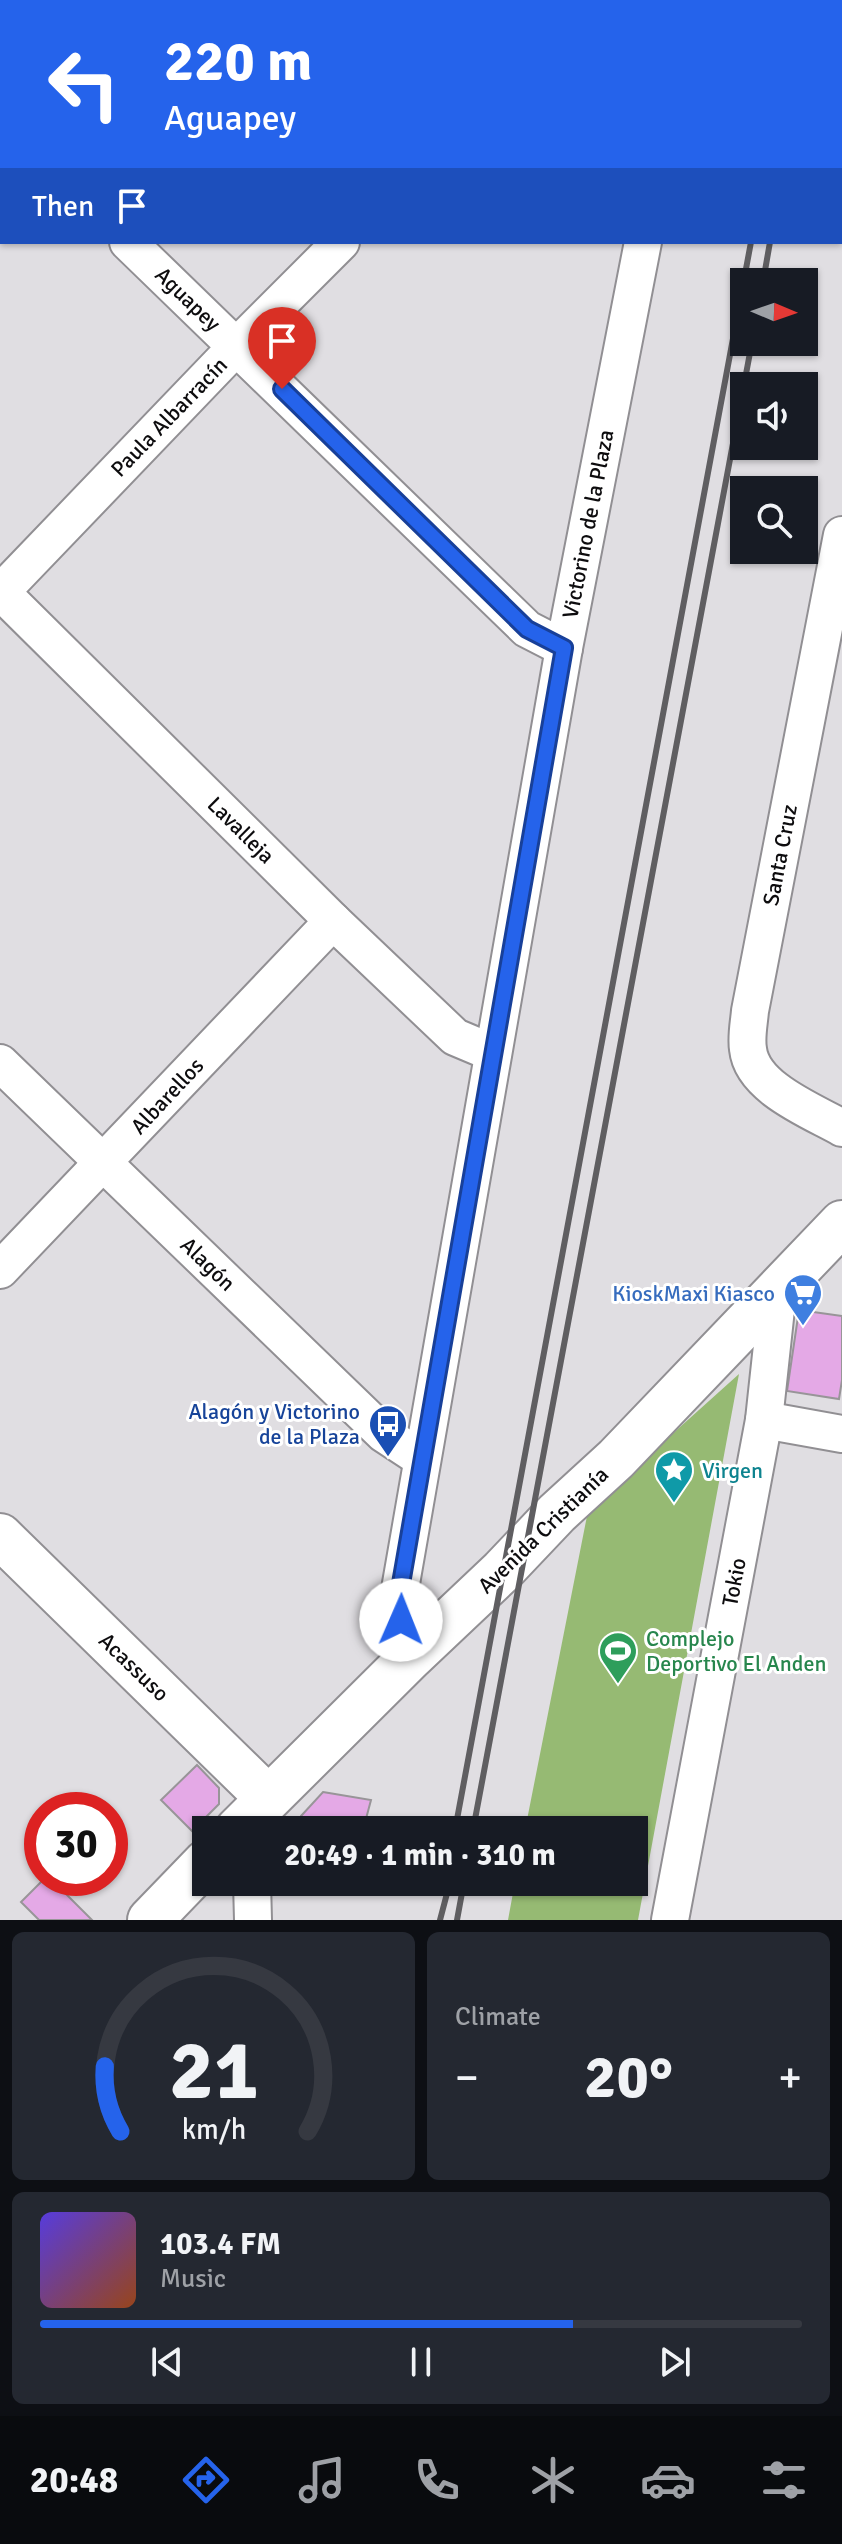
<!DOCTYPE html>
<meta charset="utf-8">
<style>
body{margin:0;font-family:Signika,sans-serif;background:#242831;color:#f1f3f6;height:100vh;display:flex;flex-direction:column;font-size:30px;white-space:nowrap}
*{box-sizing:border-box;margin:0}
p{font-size:26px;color:#9ea1a6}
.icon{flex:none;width:44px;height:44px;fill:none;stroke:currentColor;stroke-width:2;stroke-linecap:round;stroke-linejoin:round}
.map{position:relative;height:1920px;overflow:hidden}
.drawer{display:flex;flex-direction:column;gap:12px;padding:12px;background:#0d0f14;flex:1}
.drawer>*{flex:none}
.guide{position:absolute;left:0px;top:0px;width:842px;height:244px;box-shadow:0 2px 6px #0004;background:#2563eb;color:#fff;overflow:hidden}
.needle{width:52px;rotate:92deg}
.buttons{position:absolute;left:730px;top:268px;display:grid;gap:16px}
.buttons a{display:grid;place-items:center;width:88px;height:88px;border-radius:0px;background:#171b24;box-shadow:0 2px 6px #0004;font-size:40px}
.speed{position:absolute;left:24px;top:1792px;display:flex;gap:16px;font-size:40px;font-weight:700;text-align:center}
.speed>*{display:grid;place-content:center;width:104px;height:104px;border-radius:50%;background:#171b24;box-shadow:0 2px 6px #0004;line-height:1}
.speed .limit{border:12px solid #d22;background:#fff;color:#111}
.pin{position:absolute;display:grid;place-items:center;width:68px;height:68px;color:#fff;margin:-82px -34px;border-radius:50% 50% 50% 0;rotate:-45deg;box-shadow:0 0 8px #0007}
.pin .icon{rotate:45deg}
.me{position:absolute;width:88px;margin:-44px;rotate:1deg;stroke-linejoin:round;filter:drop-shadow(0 0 6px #0008)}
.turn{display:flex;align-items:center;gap:28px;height:168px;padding:0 32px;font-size:36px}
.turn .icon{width:104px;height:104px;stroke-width:2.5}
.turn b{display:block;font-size:56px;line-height:68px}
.then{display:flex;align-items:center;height:76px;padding:0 32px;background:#0003;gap:16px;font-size:30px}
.big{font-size:60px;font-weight:800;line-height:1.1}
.drawer .tile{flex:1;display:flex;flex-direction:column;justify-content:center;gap:12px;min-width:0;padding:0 28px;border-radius:12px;background:#242831}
.drawer .dial{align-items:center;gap:0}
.dial svg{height:208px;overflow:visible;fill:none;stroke:#363941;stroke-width:7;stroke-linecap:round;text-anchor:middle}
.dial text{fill:#f1f3f6;stroke:none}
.song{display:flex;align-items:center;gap:24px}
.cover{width:96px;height:96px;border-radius:12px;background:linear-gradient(135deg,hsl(250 70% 55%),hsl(20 70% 35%))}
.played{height:8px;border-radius:4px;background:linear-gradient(90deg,#2563eb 70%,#363941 70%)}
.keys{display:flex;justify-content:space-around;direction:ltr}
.heat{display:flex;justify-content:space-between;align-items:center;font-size:44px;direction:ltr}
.drawer .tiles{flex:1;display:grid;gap:12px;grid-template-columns:1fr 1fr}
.tile:last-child{grid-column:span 2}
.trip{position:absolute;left:192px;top:1816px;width:456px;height:80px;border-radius:0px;background:#171b24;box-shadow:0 2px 6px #0004;font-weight:800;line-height:80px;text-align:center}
.tab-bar{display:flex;height:128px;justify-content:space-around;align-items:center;background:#090b0e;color:#9ea1a6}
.tab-bar .icon{width:56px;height:56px}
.tab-bar .current{color:#2563eb}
.tab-bar b{font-size:36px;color:#f1f3f6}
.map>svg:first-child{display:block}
</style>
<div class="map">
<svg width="842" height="1920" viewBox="0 0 842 1920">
<rect width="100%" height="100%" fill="#e0dee2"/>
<path fill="#96ba73" d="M739 1374 638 1920H508L515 1882H634V1830H525L587 1516 670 1436Z"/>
<g fill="#e4a9e6" stroke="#989598" stroke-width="2">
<path d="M799 1310 842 1316V1380L839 1399 787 1391Z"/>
<path d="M197 1765 219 1788V1804L192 1831 161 1800Z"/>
<path d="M323 1792 371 1800 363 1830H298L301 1816Z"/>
<path d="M45 1878H50L92 1920H39L21 1902Z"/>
<path d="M285 1882H339L337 1890 285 1884Z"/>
</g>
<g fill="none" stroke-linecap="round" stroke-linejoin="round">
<g stroke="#918f93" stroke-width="40">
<g id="minor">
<path d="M491 0 493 2"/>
<path d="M689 2V0"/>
<path d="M0 120 2 122"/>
<path d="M128 242 527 629 564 648"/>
<path d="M842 535 750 1011C749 1023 746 1037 748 1049 752 1088 812 1111 842 1128"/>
<path d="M0 591 333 921 455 1037 493 1053"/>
<path d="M0 593 237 346 341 242"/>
<path d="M0 1063 384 1434 422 1459"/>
<path d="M0 1270 333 921"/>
<path d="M764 1420 842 1434"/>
<path d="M411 1657 401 1620 399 1595 564 648 643 242"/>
<path d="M252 1882 253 1920"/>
<path d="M670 1920 764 1420 778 1290"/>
</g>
</g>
<g stroke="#918f93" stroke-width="48">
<path id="tertiary" d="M0 1536 268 1798"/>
</g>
<g stroke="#918f93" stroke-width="48">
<g id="secondary">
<path d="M237 1830 411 1657 502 1571 557 1513 616 1459 842 1223"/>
<path d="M150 1920 206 1862"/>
</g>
</g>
<use href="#minor" stroke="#fff" stroke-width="36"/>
<use href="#tertiary" stroke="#fff" stroke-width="44"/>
<use href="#secondary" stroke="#fff" stroke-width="44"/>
<g stroke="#5f5e61" stroke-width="6">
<path d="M796 2V0"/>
<path d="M815 2 816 0"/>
<path d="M763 282 770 242"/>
<path d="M455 1830 751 242"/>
<path d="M473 1830 752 342"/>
<path d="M440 1920 450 1882"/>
<path d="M457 1920 464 1882"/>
</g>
</g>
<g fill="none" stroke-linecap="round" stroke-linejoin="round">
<g stroke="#184099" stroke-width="20">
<path id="route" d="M282 389 527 629 564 648 399 1595 401 1620"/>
</g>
<use href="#route" stroke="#2563eb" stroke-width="14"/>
</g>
<defs>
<g id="supermarket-pin" transform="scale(2)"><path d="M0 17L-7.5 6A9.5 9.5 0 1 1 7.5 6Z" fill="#3f7fe0" stroke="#fff"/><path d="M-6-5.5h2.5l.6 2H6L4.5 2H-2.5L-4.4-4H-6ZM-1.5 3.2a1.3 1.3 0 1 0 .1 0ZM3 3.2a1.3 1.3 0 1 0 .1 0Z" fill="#fff"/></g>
<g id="bus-pin" transform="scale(2)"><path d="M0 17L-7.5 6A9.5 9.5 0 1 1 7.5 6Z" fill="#1a4fb4" stroke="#fff"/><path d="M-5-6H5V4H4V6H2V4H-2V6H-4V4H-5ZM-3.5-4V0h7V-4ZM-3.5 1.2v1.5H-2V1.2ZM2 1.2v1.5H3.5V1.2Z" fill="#fff"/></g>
<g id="sight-pin" transform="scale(2)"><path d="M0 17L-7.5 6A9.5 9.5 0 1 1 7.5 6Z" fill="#0f9aa8" stroke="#fff"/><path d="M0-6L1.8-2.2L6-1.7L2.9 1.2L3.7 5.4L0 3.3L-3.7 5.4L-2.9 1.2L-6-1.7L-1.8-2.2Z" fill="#fff"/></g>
<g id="stadium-pin" transform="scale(2)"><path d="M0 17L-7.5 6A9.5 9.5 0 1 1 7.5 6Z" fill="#2e9e5b" stroke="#fff"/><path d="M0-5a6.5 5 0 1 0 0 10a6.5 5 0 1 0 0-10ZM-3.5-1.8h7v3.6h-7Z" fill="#fff"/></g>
</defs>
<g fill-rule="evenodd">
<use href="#supermarket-pin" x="803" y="1293"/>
<use href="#bus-pin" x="388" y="1424"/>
<use href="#sight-pin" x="674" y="1470"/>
<use href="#stadium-pin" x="618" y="1651"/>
</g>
<g text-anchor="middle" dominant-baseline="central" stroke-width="6" stroke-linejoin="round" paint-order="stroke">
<g font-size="22" fill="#0d0c0e" stroke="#fff">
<text transform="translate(188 299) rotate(44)">Aguapey</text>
<text transform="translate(169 417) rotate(-46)">Paula Albarracín</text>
<text transform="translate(588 524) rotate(-79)">Victorino de la Plaza</text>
<text transform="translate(241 830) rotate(45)">Lavalleja</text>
<text transform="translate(780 855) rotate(-79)">Santa Cruz</text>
<text transform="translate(167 1096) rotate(-47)">Albarellos</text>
<text transform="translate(208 1264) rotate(44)">Alagón</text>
<text transform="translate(543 1530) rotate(-44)">Avenida Cristianía</text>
<text transform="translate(734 1582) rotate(-79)">Tokio</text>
<text transform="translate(134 1667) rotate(44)">Acassuso</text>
</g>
<g font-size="22" fill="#366cbe" stroke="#fff" text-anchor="end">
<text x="775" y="1293">KioskMaxi Kiasco</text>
</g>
<g font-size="22" fill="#164399" stroke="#fff" text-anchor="end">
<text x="360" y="1411">Alagón y Victorino<tspan x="360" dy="25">de la Plaza</tspan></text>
</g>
<g font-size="22" fill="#0d838f" stroke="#fff" text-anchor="start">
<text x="702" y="1470">Virgen</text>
</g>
<g font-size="22" fill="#27864d" stroke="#fff" text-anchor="start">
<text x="646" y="1638">Complejo<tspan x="646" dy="25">Deportivo El Anden</tspan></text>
</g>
</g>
</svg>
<div class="buttons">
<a><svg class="needle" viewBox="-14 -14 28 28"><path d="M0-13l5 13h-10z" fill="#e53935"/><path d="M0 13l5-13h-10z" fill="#9ea1a6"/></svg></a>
<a><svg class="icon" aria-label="sound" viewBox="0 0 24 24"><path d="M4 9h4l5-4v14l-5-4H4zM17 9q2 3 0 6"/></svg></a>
<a><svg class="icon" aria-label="search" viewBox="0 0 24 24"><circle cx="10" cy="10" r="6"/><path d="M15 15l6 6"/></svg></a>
</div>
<div class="speed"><div class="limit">30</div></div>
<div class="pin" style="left:282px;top:389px;background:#d93025"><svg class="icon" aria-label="arrive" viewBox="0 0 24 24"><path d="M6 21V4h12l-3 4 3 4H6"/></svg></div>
<svg class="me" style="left:401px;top:1620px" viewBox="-20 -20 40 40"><circle r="19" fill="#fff"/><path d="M0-13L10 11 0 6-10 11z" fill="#2563eb"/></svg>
<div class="trip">20:49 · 1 min · 310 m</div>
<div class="guide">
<div class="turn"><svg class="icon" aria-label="left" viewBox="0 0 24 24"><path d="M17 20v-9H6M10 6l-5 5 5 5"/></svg><div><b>220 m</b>Aguapey</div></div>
<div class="then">Then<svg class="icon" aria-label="arrive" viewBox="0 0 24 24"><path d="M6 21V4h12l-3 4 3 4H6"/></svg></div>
</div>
</div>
<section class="drawer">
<div class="tiles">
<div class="tile dial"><svg viewBox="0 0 100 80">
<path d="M14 69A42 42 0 1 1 86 69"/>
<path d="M14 69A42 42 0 0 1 8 44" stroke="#2563eb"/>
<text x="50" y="56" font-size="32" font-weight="700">21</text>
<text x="50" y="72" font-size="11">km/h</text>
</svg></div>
<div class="tile"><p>Climate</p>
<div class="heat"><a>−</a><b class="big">20°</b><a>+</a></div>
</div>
<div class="tile">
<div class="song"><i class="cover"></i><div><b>103.4 FM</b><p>Music</p></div></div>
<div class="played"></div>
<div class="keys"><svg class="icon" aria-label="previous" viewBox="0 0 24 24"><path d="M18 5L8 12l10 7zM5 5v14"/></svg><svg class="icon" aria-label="pause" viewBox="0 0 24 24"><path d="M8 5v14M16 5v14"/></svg><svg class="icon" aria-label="next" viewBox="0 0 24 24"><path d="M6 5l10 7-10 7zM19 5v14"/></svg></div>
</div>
</div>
</section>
<nav class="tab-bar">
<b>20:48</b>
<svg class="icon current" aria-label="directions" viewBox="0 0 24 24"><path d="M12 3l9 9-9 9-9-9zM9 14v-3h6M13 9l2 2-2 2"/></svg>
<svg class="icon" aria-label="music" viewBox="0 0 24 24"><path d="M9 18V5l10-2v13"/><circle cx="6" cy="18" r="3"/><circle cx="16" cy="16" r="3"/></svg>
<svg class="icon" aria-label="phone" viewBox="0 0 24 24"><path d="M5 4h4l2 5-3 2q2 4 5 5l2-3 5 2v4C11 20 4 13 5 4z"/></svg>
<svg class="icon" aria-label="climate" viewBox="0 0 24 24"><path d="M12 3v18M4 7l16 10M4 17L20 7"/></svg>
<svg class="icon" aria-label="car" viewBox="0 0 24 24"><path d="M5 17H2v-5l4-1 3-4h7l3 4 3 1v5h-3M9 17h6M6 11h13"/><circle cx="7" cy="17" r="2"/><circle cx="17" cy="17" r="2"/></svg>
<svg class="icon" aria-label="filters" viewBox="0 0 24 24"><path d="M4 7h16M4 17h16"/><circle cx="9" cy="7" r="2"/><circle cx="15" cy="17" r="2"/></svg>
</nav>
